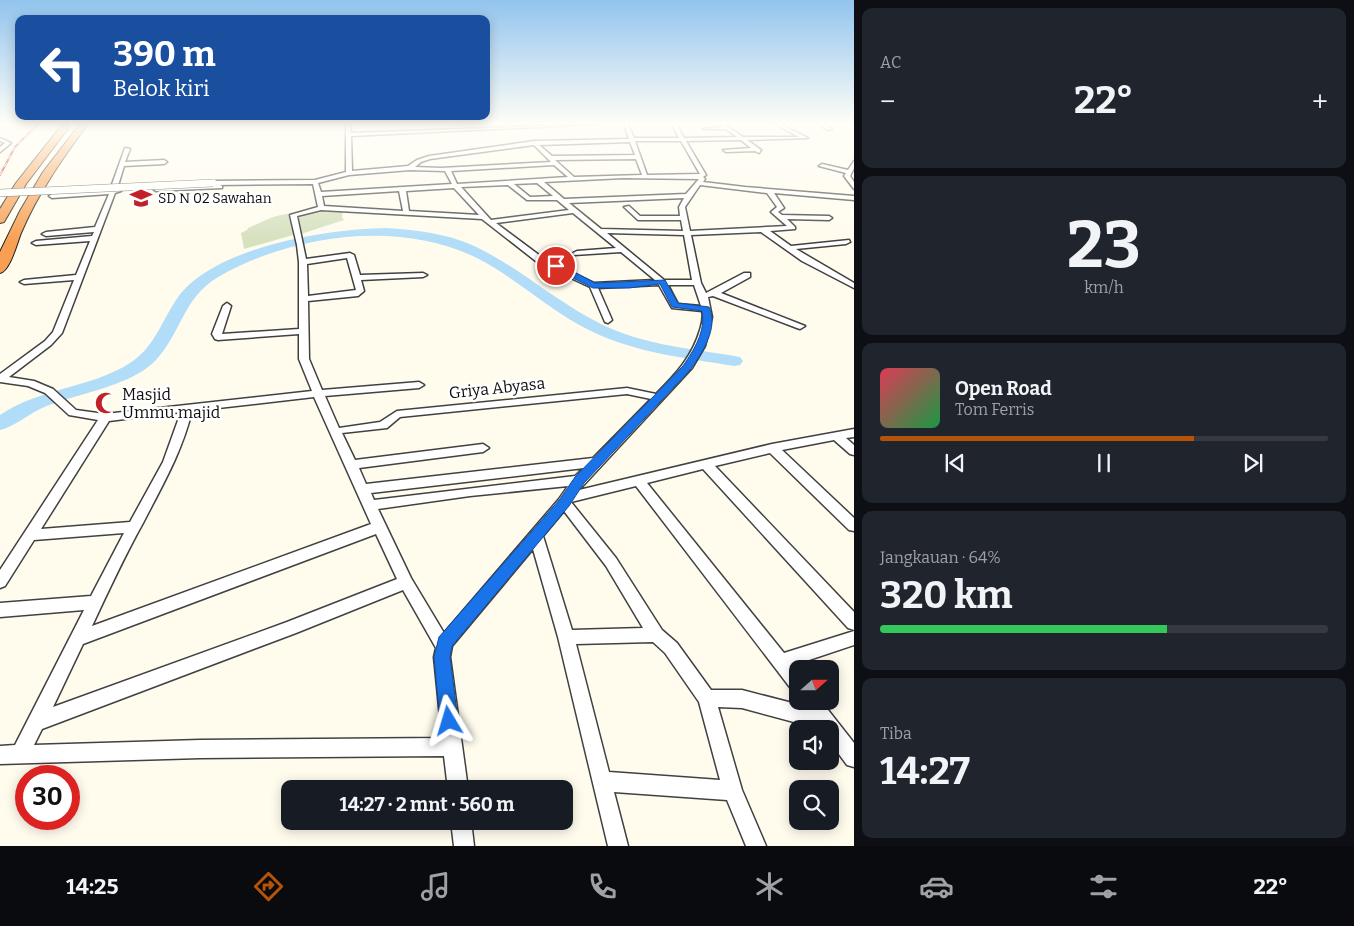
<!DOCTYPE html>
<html lang="id">
<meta charset="utf-8">
<style>
body{margin:0;font-family:Bitter,serif;background:#20242c;color:#f1f3f6;height:100vh;display:flex;flex-direction:column;font-size:19px;white-space:nowrap}
*{box-sizing:border-box;margin:0}
p{font-size:16px;color:#9ea1a6}
.icon{flex:none;width:28px;height:28px;fill:none;stroke:currentColor;stroke-width:2;stroke-linecap:round;stroke-linejoin:round}
.map{position:relative;flex:1;overflow:hidden}
.sheet{display:flex;flex-direction:column;gap:8px;padding:8px;background:#0d0f14;width:500px}
.sheet>*{flex:none}
.top-card{position:absolute;left:15px;top:15px;width:475px;height:105px;border-radius:10px;box-shadow:0 2px 12px #0003;background:#1a4fa0;color:#fff;overflow:hidden}
.needle{width:32px;rotate:69deg}
.buttons{position:absolute;left:789px;top:660px;display:grid;gap:10px}
.buttons a{display:grid;place-items:center;width:50px;height:50px;border-radius:10px;background:#171b24;box-shadow:0 2px 12px #0003;font-size:25px}
.speed{position:absolute;left:15px;top:765px;display:flex;gap:10px;font-size:25px;font-weight:700;text-align:center}
.speed>*{display:grid;place-content:center;width:65px;height:65px;border-radius:50%;background:#171b24;box-shadow:0 2px 12px #0003;line-height:1}
.speed .limit{border:8px solid #d22;background:#fff;color:#111}
.pin{position:absolute;display:grid;place-items:center;width:42px;height:42px;color:#fff;margin:-21px;border:2px solid #fff;border-radius:50%;box-shadow:0 1px 5px #0007}
.me{position:absolute;width:55px;margin:-28px;rotate:353deg;stroke-linejoin:round;filter:drop-shadow(0 0 4px #0008)}
.turn{display:flex;align-items:center;gap:18px;height:105px;padding:0 15px;font-size:22px}
.turn .icon{width:65px;height:65px;stroke-width:2.5}
.turn b{display:block;font-size:35px;line-height:42px}
.big{font-size:38px;font-weight:700;line-height:1.1}
.sheet .card{flex:1;display:flex;flex-direction:column;justify-content:center;gap:8px;min-width:0;padding:0 18px;border-radius:10px;background:#20242c}
.sheet .dial{align-items:center;gap:0}
.dial b{font-size:65px;line-height:1}
.song{display:flex;align-items:center;gap:15px}
.cover{width:60px;height:60px;border-radius:8px;background:linear-gradient(135deg,hsl(350 70% 55%),hsl(140 70% 35%))}
.played{height:5px;border-radius:2px;background:linear-gradient(90deg,#b45309 70%,#363941 70%)}
.keys{display:flex;justify-content:space-around;direction:ltr}
.heat{display:flex;justify-content:space-between;align-items:center;font-size:28px;direction:ltr}
.charge{height:8px;border-radius:4px;background:linear-gradient(90deg,#34c759 64%,#363941 0)}
.trip{position:absolute;left:281px;top:780px;width:292px;height:50px;border-radius:10px;background:#171b24;box-shadow:0 2px 12px #0003;font-weight:700;line-height:50px;text-align:center}
.dock{display:flex;height:80px;justify-content:space-around;align-items:center;background:#090b0e;color:#9ea1a6}
.dock .icon{width:35px;height:35px}
.dock .on{color:#b45309}
.dock b{font-size:22px;color:#f1f3f6}
main{display:flex;flex:1;min-height:0}
.map>svg:first-child{display:block}
</style>
<main>
<div class="map">
<svg width="854" height="846" viewBox="0 0 854 846">
<rect width="100%" height="100%" fill="#fffcee"/>
<g fill="#d6e1bf">
<path d="M320 210H343L342 217 344 220 301 234 297 217 299 214Z"/>
<path d="M288 214 294 230 293 235 244 249 241 233 247 230 248 228C263 222 273 215 288 214Z"/>
</g>
<g fill="none" stroke-linecap="round" stroke-linejoin="round">
<path fill="#b1ddf8" fill-rule="evenodd" d="M386 228C415 230 445 233 472 245 518 266 556 302 601 324 643 345 689 348 734 356L740 357 743 361 740 365 734 366C686 358 637 353 593 332 555 314 524 285 488 264 412 219 303 232 227 272 181 295 185 329 155 361 128 388 75 393 40 409 27 415 14 427 0 430V415C40 388 91 388 130 363 156 347 163 316 181 293 221 246 328 229 386 228Z"/>
<g stroke="#414141" stroke-width="3">
<g id="minor">
<path d="M346 124H350L351 133 599 124 351 136 352 171 408 166 417 160 429 156 534 141 629 139 624 124H628L634 138H679L672 124H676L684 138 737 137 726 129H703L723 127 720 124H724L743 137H799L775 124H780L808 138 747 140 761 150 759 153 755 151 726 152 723 150 751 148 741 140 686 141 706 175 703 177 705 179 703 182 745 187 854 196V200L774 193 784 208 778 212 782 215 829 216 832 218 829 220 787 219 795 227V229L770 231 791 246 849 240 850 242 846 244 796 249 854 283V288L802 261 761 232 691 235 701 283 706 293 744 273H750V277L721 293 805 326 800 329 797 328 713 296 708 297 712 317 705 346 692 368 579 490 772 444 854 429V437L846 438 854 445V455L850 454 834 440 782 450 854 518V531L849 530 770 453 715 466 854 612V630L848 628 703 469 647 483 784 653 854 631V645L794 665 798 670V692L792 690 636 486 571 502 616 558 662 630 677 643 711 690H742L804 706 801 701H821L854 743V767L847 765 830 742V729H820L742 708 718 707 742 790 766 846H746L727 800 614 792 628 846H608L558 637 533 549 452 646 450 657 468 789H448L444 756 200 758 0 764V746L15 745 84 610 0 617V603L91 596 124 533 34 540 5 586 0 588V570L98 420 69 415 45 393 28 386 0 382V374L45 341 53 332 74 280 24 284 20 282 24 280 76 275 90 241 36 245 32 243 36 241 92 236 94 232 46 236 42 234 46 232 95 227 109 194 52 198 49 196 52 194 110 190 125 148 130 149 125 162 164 160 167 162 164 164 124 166 117 189 121 191 115 193 62 333 51 345 9 377 34 381 53 389 76 410 105 414 312 391 299 359V334L218 340 215 339 212 334 223 306 227 303 231 306 222 334 299 329V262L297 245 290 215 318 207 313 184 213 185 210 183 213 181 315 180 346 172ZM635 141H681L700 174 647 175ZM630 142 635 155 552 156 539 145ZM534 145 551 162 441 168 415 167 421 162 430 159ZM636 159 642 175 574 177 555 160ZM554 165 568 177 457 184 451 171ZM410 170 445 171 452 184 321 192 318 183 349 175ZM623 178 699 179 686 194 564 199 544 182ZM537 183 553 196 530 197 514 184ZM508 185 527 200H557L569 210 491 220 461 187ZM700 185 767 193 777 207 771 212 787 226 690 231 685 207ZM454 188 479 215 409 211 406 191ZM399 191 403 211 324 206 322 196ZM684 198 679 207 680 216H640L629 206 624 207 638 220H681L683 231 601 229 569 203ZM321 210 482 219 537 262 590 287 605 322 608 323 612 320 598 288 659 285 672 308 702 311C704 318 702 323 700 330 692 357 676 374 656 394L627 388 397 411 380 422 339 428 325 396 419 388 424 385 419 382 322 390 309 359 308 301 358 296 364 291 361 280 423 277 427 275 423 273 360 275 354 255 350 253 306 259 297 216ZM573 213 616 248 577 251 573 253 574 255 621 252 655 280 594 283 543 258 496 223ZM607 233 684 235 692 280H664ZM347 258 356 290 308 296 307 264ZM668 285H694L701 306 678 304ZM627 394 651 399 593 458 366 484 359 468 483 452 489 448 483 444 355 460 342 433 387 428 400 417ZM314 397 371 524 92 626C108 592 124 557 143 523 162 486 182 452 192 411ZM181 412 163 462 130 522 41 529 109 421ZM584 468 575 476 374 500 371 493ZM568 486 559 499 444 633 411 578 378 509 470 496ZM564 511 606 566 643 628 572 630 543 536ZM376 534 397 579 287 622 53 707 83 644ZM403 590 436 648 434 657 442 738 200 740 34 745 42 729 296 633ZM653 642 665 653 699 702 720 780 609 772 576 644Z"/>
<path d="M818 124H823L832 129 828 130Z"/>
<path d="M0 138 11 143 0 152V147L5 143 0 141Z"/>
<path d="M854 161V168L850 176 854 182V189L844 176 846 173 819 166 822 164 848 170Z"/>
<path d="M220 185 222 186V188L156 191 153 189 156 187Z"/>
<path d="M451 821H471L474 846H454Z"/>
</g>
</g>
<g stroke="#1f1f1f" stroke-width="2">
<g id="motorway">
<path d="M80 124H88C62 159 38 193 21 233 17 243 10 271 0 273V252L20 211 43 172Z"/>
<path d="M62 125 69 127 26 184 4 222 0 223V209L16 183Z"/>
</g>
</g>
<use href="#minor" fill="#fff" fill-rule="evenodd"/>
<use href="#motorway" fill="#f89f53" fill-rule="evenodd"/>
<g stroke="#c12229" stroke-width="2">
<path id="rail" d="M0 175 15 147 38 124"/>
</g>
<use href="#rail" stroke="#fff" stroke-width="1" stroke-dasharray="4.5" stroke-linecap="butt"/>
<g stroke="#414141" stroke-width="6" stroke-linecap="butt">
<path id="minor-bridge-far1" d="M203 183H213"/>
</g>
<g stroke="#414141" stroke-width="8" stroke-linecap="butt">
<path id="minor-bridge" d="M0 193 213 183"/>
</g>
<use href="#minor-bridge-far1" stroke="#fff" stroke-width="5"/>
<use href="#minor-bridge" stroke="#fff" stroke-width="7"/>
</g>
<linearGradient id="sky" x2="0" y2="1"><stop stop-color="#92c4ee"/><stop offset="0.51" stop-color="#fffef7"/><stop offset="1" stop-color="#fffef7" stop-opacity="0"/></linearGradient>
<rect width="854" height="242" fill="url(#sky)"/>
<path fill="#1a73e8" stroke="#114b97" d="M553 264H559L595 283 665 280 678 303 709 307C719 328 702 353 690 370L584 483 569 506 452 646 450 657 458 721 456 727 449 730 443 727 440 721 434 657 439 637 560 499 575 477 683 366C694 350 706 331 702 311L672 307 660 284 629 288H593L553 268Z"/>
<defs>
<g id="school-bare" transform="scale(1.725)"><path d="M0-5L7-2L0 1L-7-2ZM-4 1L0 2.5L4 1V4Q0 6-4 4Z" fill="#c12229" stroke="#fff" stroke-width="2.5" paint-order="stroke"/></g>
<g id="mosque-bare" transform="scale(1.725)"><path d="M3.5-4.9A6 6 0 1 0 3.5 4.9A5 5 0 1 1 3.5-4.9Z" fill="#c12229" stroke="#fff" stroke-width="2.5" paint-order="stroke"/></g>
</defs>
<g fill-rule="evenodd">
<use href="#school-bare" x="141" y="198"/>
<use href="#mosque-bare" x="106" y="403"/>
</g>
<g text-anchor="middle" dominant-baseline="central" stroke-width="5" stroke-linejoin="round" paint-order="stroke">
<g font-size="14" fill="#0e0e0e" stroke="#fff" text-anchor="start">
<text x="158" y="198">SD N 02 Sawahan</text>
</g>
<g font-size="16" fill="#0e0e0e" stroke="#fff">
<text transform="translate(497 388) rotate(-6)">Griya Abyasa</text>
</g>
<g font-size="16" fill="#0e0e0e" stroke="#fff" text-anchor="start">
<text x="122" y="394">Masjid<tspan x="122" dy="18">Ummu majid</tspan></text>
</g>
</g>
</svg>
<div class="buttons">
<a><svg class="needle" viewBox="-14 -14 28 28"><path d="M0-13l5 13h-10z" fill="#e53935"/><path d="M0 13l5-13h-10z" fill="#9ea1a6"/></svg></a>
<a><svg class="icon" aria-label="sound" viewBox="0 0 24 24"><path d="M4 9h4l5-4v14l-5-4H4zM17 9q2 3 0 6"/></svg></a>
<a><svg class="icon" aria-label="search" viewBox="0 0 24 24"><circle cx="10" cy="10" r="6"/><path d="M15 15l6 6"/></svg></a>
</div>
<div class="speed"><div class="limit">30</div></div>
<div class="pin" style="left:556px;top:266px;background:#d93025"><svg class="icon" aria-label="arrive" viewBox="0 0 24 24"><path d="M6 21V4h12l-3 4 3 4H6"/></svg></div>
<svg class="me" style="left:449px;top:721px" viewBox="-20 -20 40 40"><path d="M0-17L14 15 0 8-14 15z" fill="#1a73e8" stroke="#fff" stroke-width="4"/></svg>
<div class="trip">14:27 · 2 mnt · 560 m</div>
<div class="top-card">
<div class="turn"><svg class="icon" aria-label="left" viewBox="0 0 24 24"><path d="M17 20v-9H6M10 6l-5 5 5 5"/></svg><div><b>390 m</b>Belok kiri</div></div>
</div>
</div>
<section class="sheet">
<div class="card"><p>AC</p>
<div class="heat"><a>−</a><b class="big">22°</b><a>+</a></div>
</div>
<div class="card dial"><b>23</b><p>km/h</p></div>
<div class="card">
<div class="song"><i class="cover"></i><div><b>Open Road</b><p>Tom Ferris</p></div></div>
<div class="played"></div>
<div class="keys"><svg class="icon" aria-label="previous" viewBox="0 0 24 24"><path d="M18 5L8 12l10 7zM5 5v14"/></svg><svg class="icon" aria-label="pause" viewBox="0 0 24 24"><path d="M8 5v14M16 5v14"/></svg><svg class="icon" aria-label="next" viewBox="0 0 24 24"><path d="M6 5l10 7-10 7zM19 5v14"/></svg></div>
</div>
<div class="card"><p>Jangkauan · 64%</p><b class="big">320 km</b><div class="charge"></div></div>
<div class="card"><p>Tiba</p><b class="big">14:27</b></div>
</section>
</main>
<nav class="dock">
<b>14:25</b>
<svg class="icon on" aria-label="directions" viewBox="0 0 24 24"><path d="M12 3l9 9-9 9-9-9zM9 14v-3h6M13 9l2 2-2 2"/></svg>
<svg class="icon" aria-label="music" viewBox="0 0 24 24"><path d="M9 18V5l10-2v13"/><circle cx="6" cy="18" r="3"/><circle cx="16" cy="16" r="3"/></svg>
<svg class="icon" aria-label="phone" viewBox="0 0 24 24"><path d="M5 4h4l2 5-3 2q2 4 5 5l2-3 5 2v4C11 20 4 13 5 4z"/></svg>
<svg class="icon" aria-label="climate" viewBox="0 0 24 24"><path d="M12 3v18M4 7l16 10M4 17L20 7"/></svg>
<svg class="icon" aria-label="car" viewBox="0 0 24 24"><path d="M5 17H2v-5l4-1 3-4h7l3 4 3 1v5h-3M9 17h6M6 11h13"/><circle cx="7" cy="17" r="2"/><circle cx="17" cy="17" r="2"/></svg>
<svg class="icon" aria-label="filters" viewBox="0 0 24 24"><path d="M4 7h16M4 17h16"/><circle cx="9" cy="7" r="2"/><circle cx="15" cy="17" r="2"/></svg>
<b>22°</b>
</nav>
